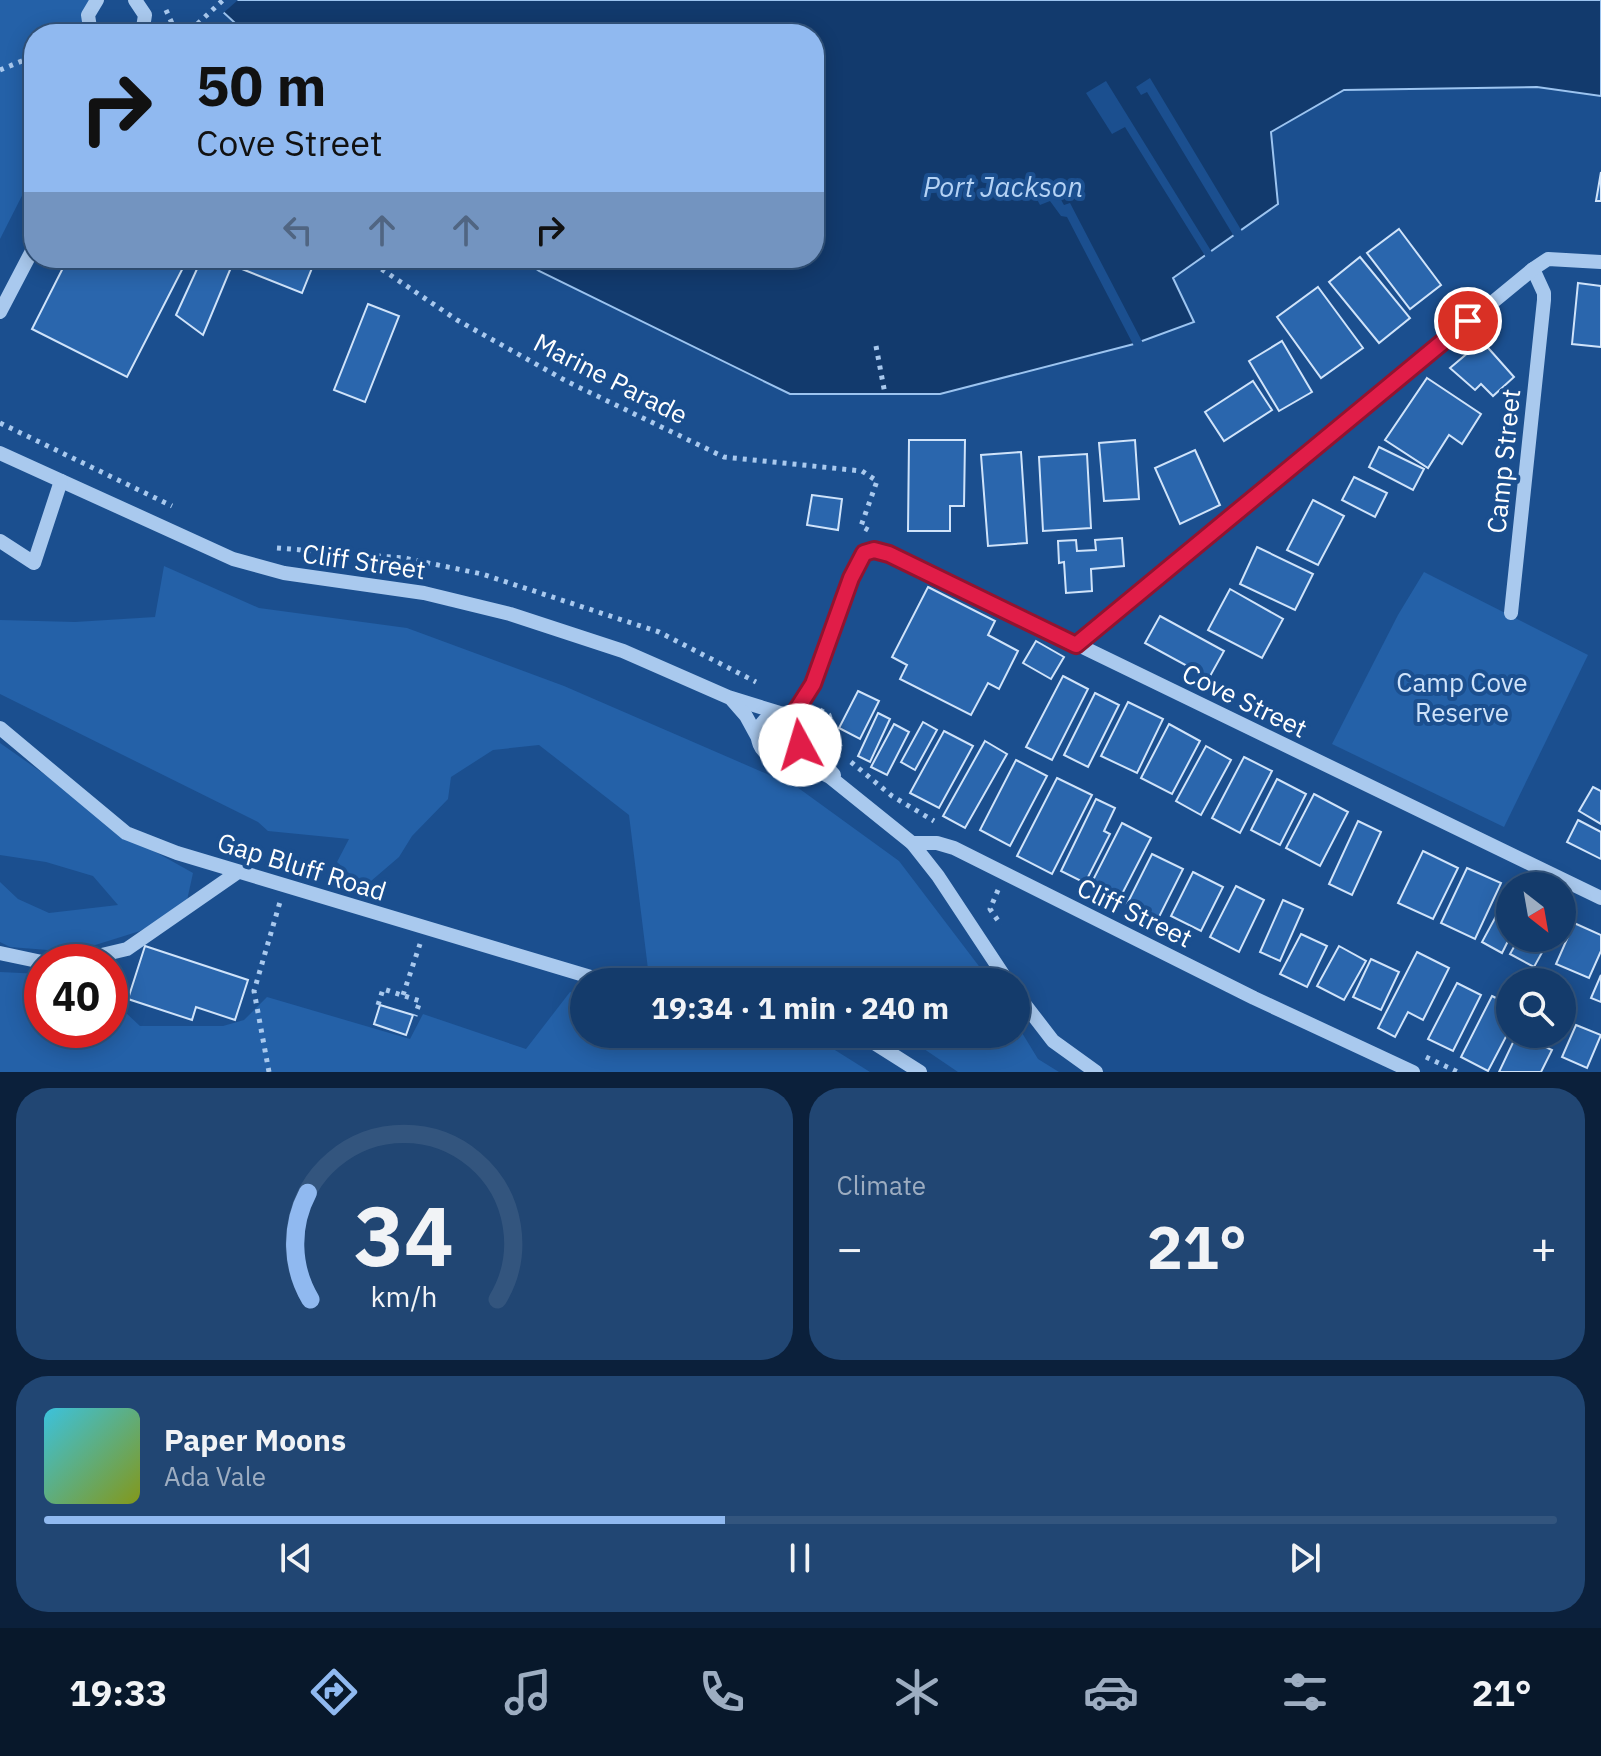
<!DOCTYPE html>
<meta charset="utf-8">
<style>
body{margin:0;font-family:"IBM Plex Sans",sans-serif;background:#214673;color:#f1f3f6;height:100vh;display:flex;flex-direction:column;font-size:30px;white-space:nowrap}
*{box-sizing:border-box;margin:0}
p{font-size:26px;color:#9dadc1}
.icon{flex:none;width:44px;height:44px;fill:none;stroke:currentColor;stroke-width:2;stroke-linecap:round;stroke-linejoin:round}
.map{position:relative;height:1072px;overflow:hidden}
.details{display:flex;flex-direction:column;gap:16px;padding:16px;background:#0b203b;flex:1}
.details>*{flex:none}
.guide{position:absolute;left:24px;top:24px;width:800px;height:244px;border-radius:32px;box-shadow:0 4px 20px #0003,0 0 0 2px #33557e;background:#90b9f0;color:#111;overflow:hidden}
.needle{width:52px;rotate:149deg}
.fabs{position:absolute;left:1496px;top:872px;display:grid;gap:16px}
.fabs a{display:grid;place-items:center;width:80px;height:80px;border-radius:50%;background:#143b6b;box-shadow:0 4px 20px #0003,0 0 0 2px #33557e;font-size:40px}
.speed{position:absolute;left:24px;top:944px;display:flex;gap:16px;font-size:40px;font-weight:700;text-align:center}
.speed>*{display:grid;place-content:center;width:104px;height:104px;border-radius:50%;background:#143b6b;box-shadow:0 4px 20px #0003,0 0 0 2px #33557e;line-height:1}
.speed .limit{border:12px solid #d22;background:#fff;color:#111}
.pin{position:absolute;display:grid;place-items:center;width:68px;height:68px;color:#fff;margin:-34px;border:4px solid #fff;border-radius:50%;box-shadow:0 2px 8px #0007}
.me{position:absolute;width:88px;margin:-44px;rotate:354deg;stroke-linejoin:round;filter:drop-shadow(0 0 6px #0008)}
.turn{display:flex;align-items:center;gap:28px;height:168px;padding:0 40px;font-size:36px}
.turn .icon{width:104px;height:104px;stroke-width:2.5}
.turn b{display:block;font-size:56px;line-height:68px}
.lanes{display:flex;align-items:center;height:76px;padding:0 40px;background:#0003;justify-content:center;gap:40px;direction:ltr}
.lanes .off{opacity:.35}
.big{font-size:60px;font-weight:800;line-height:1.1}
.details .widget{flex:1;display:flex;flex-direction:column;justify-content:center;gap:12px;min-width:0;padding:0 28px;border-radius:32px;background:#214673}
.details .dial{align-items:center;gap:0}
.dial svg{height:208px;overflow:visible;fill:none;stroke:#33557e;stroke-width:7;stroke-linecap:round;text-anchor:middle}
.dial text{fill:#f1f3f6;stroke:none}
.song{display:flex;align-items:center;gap:24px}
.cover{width:96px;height:96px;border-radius:12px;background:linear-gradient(135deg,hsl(190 70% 55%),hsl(70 70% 35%))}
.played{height:8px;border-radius:4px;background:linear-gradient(90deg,#90b9f0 45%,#33557e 45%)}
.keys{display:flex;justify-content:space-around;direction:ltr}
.heat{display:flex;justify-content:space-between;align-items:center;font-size:44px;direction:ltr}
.details .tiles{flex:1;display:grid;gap:16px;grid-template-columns:1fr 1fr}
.widget:last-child{grid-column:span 2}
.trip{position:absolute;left:570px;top:968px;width:460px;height:80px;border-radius:40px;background:#143b6b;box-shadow:0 4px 20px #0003,0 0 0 2px #33557e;font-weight:800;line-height:80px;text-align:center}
.tabs{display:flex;height:128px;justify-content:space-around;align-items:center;background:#08182b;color:#9dadc1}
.tabs .icon{width:56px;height:56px}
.tabs .current{color:#90b9f0}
.tabs b{font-size:36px;color:#f1f3f6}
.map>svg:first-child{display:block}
</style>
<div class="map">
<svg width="1601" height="1072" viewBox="0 0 1601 1072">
<rect width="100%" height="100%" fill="#1b4f8f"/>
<g fill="#2461a8">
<path d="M0 0H90L79 34H34V172L0 239Z"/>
<path d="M164 566 259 608 407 628 564 686 797 787 899 861 991 982H714L648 969 629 815 539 745 493 750 451 777 448 799 412 836 399 857 364 887 337 862 349 839 268 831 258 822 0 694V620L75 622 155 617Z"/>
<path d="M1424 572 1588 655 1504 827 1332 744 1398 615Z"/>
<path d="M0 743 152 850 193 873 186 905 140 931 73 952 10 947 0 942V882L18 899 49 913 118 905 93 876 46 862 0 855Z"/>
<path d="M0 972 42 974V1030H110V998L140 1026H223L244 1020 267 997 410 1039 423 1014 526 1049 570 992 584 995V1034H803L811 1035 870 1072H0Z"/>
<path d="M1016 1023 1038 1059 1059 1072H958L902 1034H1016Z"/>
</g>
<path fill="#123a6d" stroke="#9cc4f0" stroke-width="2" d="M210 0H1601V96L1537 87 1344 90 1271 132 1278 204 1173 278 1194 322 1134 344 940 394H790L539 271 521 258H814V34H247Z"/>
<g fill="#1b4f8f">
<path d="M206 0H238L221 15Z"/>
<path d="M1150 78 1243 233 1235 238 1147 92 1141 95 1136 87Z"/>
<path d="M1106 81 1213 254 1207 259 1125 127 1112 134 1086 93Z"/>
<path d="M1049 179 1064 205 1070 203 1144 345 1135 348 1067 217 1061 216 1050 201 1040 205 1031 188Z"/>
</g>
<g fill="#2a66ad" stroke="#cfe3fa" stroke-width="2">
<path d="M1601 172V201H1596Z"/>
<path d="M1399 229 1441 285 1410 309 1367 253Z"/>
<path d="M1360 257 1410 318 1379 343 1329 282Z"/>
<path d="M68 258H188L127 377 32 329Z"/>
<path d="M202 258H299L297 263 312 268 302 293 232 265 203 335 176 315Z"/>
<path d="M1578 283 1601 286V347L1572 344Z"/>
<path d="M1318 287 1363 348 1321 378 1277 317Z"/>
<path d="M368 304 399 316 365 402 334 390Z"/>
<path d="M1282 341 1312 392 1279 411 1249 361Z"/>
<path d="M1482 341 1514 377 1493 396 1481 384 1475 390 1450 368Z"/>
<path d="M1427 378 1481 414 1462 444 1449 435 1428 468 1385 440Z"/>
<path d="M1253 381 1272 410 1224 441 1205 412Z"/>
<path d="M909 440H965L964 506H950V531H908Z"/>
<path d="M1135 440 1139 499 1104 501 1099 443Z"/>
<path d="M1379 447 1424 469 1413 490 1369 467Z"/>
<path d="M1195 450 1220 505 1180 524 1155 468Z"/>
<path d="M1021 452 1027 543 988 546 981 455Z"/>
<path d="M1087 454 1091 528 1043 531 1039 457Z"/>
<path d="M1354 477 1387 493 1375 517 1342 500Z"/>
<path d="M812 495 842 499 838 530 807 525Z"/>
<path d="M1313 500 1344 516 1318 565 1287 550Z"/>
<path d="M1122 538 1124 566 1091 569 1092 591 1066 593 1064 562 1059 563 1058 541 1076 540 1077 551 1096 550 1095 540Z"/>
<path d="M1257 547 1313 574 1295 610 1240 584Z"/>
<path d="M928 587 995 621 988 635 1018 651 999 689 988 683 971 715 900 679 907 665 892 657Z"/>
<path d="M1230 589 1283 619 1262 658 1208 630Z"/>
<path d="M1160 616 1224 651 1209 678 1145 643Z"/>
<path d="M1036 641 1064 657 1051 679 1023 663Z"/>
<path d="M1063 676 1088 689 1052 760 1026 747Z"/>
<path d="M858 691 879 701 860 739 839 728Z"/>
<path d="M1095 693 1119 705 1088 767 1064 755Z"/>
<path d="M1128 702 1163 719 1137 773 1101 756Z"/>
<path d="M878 713 890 719 870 762 858 756Z"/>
<path d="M923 722 937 730 915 770 901 762Z"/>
<path d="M894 724 909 732 887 775 871 767Z"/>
<path d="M1169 724 1200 741 1172 794 1141 778Z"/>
<path d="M944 731 973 746 939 808 910 793Z"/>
<path d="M985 741 1007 754 965 828 943 816Z"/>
<path d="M1206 746 1231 760 1201 815 1176 801Z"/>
<path d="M1244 757 1272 771 1240 833 1212 818Z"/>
<path d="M1016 760 1047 776 1010 846 980 830Z"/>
<path d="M1057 778 1092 795 1052 874 1017 856Z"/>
<path d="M1277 779 1306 794 1280 845 1251 830Z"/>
<path d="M1593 787 1601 791V824L1579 811Z"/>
<path d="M1314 794 1348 812 1320 866 1286 848Z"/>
<path d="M1096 799 1115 808 1104 831 1110 834 1085 883 1061 871Z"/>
<path d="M1578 820 1601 832V859L1567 842Z"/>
<path d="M1358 821 1381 832 1352 895 1329 884Z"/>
<path d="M1122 823 1151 838 1121 896 1092 882Z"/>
<path d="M1423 851 1458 868 1433 919 1398 903Z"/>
<path d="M1152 854 1183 869 1158 919 1127 904Z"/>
<path d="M1467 868 1501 883 1475 939 1441 923Z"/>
<path d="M1193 872 1223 887 1201 931 1171 916Z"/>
<path d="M1236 886 1264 900 1239 952 1210 937Z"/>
<path d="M1507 896 1510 897V937L1502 953 1482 942Z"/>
<path d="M1283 900 1303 909 1280 961 1260 952Z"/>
<path d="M1574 923 1601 935V951L1589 978 1556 964Z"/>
<path d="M1301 934 1327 946 1307 987 1280 974Z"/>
<path d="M1519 938H1550L1534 967 1510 954Z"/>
<path d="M145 946 248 980 235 1020 196 1007 192 1020 128 999Z"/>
<path d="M1339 946 1366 961 1344 1000 1317 986Z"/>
<path d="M1417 952 1449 968 1423 1020 1408 1012 1395 1037 1378 1028Z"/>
<path d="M1371 959 1399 972 1381 1010 1353 997Z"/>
<path d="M1601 975V1002L1591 998Z"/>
<path d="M1457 983 1481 995 1453 1051 1428 1039Z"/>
<path d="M1492 996 1510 1005V1029L1488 1071 1461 1057Z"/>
<path d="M380 1005 413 1015 406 1035 374 1024Z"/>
<path d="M1576 1025 1601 1035 1587 1068 1562 1057Z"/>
<path d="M1517 1034 1552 1050 1541 1072H1499Z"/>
</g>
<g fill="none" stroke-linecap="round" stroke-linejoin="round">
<g stroke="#a9c9ee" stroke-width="5" stroke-dasharray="4 6" stroke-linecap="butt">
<path d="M166 10 175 30"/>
<path d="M160 28 191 30 223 0"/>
<path d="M0 70 34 56"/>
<path d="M365 258 457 320 568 382 724 457 862 471 877 481 861 526 870 531"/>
<path d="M876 346 885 394"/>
<path d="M0 423 172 506"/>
<path d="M277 548 404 558 482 574 659 632 756 682"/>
<path d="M820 710 829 715 842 752"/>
<path d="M851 762 892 796 934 821"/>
<path d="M998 890 990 909 1001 925"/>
<path d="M403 995 420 944"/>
<path d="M378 1005 383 989 420 1001 415 1016"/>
<path d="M1426 1057 1458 1072"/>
<path d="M269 1072 254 991 280 902"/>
</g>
<g stroke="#a9c9ee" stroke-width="14">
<path d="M135 0 145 15 142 34"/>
<path d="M91 34 88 15 97 0"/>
<path d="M0 312 34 247"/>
<path d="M0 453 233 559 284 573 424 593 510 614 623 651 728 697 783 714"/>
<path d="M0 541 34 563 61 481"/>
<path d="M1511 613 1544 300V293L1533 269"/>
<path d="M1076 645 1533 269 1548 259 1601 262"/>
<path d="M732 700 746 716 758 738"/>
<circle cx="780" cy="736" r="22"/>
<path d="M792 717 813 684 857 562 864 553 874 550 911 564 1601 898"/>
<path d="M0 728 126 833 177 853 594 978 624 982"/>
<path d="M802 739 834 775"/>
<path d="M780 758 802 763 830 777 912 843 938 876 1008 982"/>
<path d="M912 843H937L954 848 1254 998 1413 1072"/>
<path d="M0 953 42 962"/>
<path d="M72 962 127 949 238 872"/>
<path d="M1016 993 1053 1041 1096 1072"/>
<path d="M860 1034 920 1072"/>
</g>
</g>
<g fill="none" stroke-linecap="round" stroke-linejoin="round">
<g stroke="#92132f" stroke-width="20">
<path id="route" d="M800 745V726L792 717 813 684 851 578 864 553 874 550 889 554 1076 645 1468 321"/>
</g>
<use href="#route" stroke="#e11d48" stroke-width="14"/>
</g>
<g text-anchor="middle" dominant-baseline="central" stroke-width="8" stroke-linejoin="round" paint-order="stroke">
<g font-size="26" fill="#fff" stroke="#1b4f8f">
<text transform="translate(611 378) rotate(27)">Marine Parade</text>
<text transform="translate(1503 461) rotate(-84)">Camp Street</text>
<text transform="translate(364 561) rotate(8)">Cliff Street</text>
<text transform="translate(1245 700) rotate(26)">Cove Street</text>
<text transform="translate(302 866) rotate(17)">Gap Bluff Road</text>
<text transform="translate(1135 912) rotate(26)">Cliff Street</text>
</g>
<g font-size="26" fill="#cfe3fa" stroke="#1b4f8f">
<text x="1462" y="682">Camp Cove<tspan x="1462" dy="30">Reserve</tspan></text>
</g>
<g font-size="28" font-style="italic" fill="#b5d3f5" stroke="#1b4f8f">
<text x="1003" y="186">Port Jackson</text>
</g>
</g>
</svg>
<div class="fabs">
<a><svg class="needle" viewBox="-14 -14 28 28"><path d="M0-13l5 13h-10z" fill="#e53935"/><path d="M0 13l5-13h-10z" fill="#9dadc1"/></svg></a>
<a><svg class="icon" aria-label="search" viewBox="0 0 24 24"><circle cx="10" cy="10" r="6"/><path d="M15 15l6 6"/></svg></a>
</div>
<div class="speed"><div class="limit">40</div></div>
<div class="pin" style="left:1468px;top:321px;background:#d93025"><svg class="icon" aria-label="arrive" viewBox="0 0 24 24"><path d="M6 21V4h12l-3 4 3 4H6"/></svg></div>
<svg class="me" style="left:800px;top:745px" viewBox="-20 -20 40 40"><circle r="19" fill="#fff"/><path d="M0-13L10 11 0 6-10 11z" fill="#e11d48"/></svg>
<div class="trip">19:34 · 1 min · 240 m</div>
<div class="guide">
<div class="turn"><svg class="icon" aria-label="right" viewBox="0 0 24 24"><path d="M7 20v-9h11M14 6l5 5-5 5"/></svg><div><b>50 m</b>Cove Street</div></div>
<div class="lanes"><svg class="icon off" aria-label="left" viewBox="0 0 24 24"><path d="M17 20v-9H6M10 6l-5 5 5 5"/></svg><svg class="icon off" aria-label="ahead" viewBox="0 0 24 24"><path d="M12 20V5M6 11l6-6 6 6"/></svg><svg class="icon off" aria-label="ahead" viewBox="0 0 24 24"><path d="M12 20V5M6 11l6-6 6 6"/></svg><svg class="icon" aria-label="right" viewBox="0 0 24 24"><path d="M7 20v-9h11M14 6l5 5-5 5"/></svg></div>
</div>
</div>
<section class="details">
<div class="tiles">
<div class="widget dial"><svg viewBox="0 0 100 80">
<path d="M14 69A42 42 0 1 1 86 69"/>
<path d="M14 69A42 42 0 0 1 13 28" stroke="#90b9f0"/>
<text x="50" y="56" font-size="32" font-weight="700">34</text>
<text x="50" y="72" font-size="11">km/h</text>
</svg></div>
<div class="widget"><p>Climate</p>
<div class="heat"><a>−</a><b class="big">21°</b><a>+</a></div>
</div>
<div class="widget">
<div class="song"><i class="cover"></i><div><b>Paper Moons</b><p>Ada Vale</p></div></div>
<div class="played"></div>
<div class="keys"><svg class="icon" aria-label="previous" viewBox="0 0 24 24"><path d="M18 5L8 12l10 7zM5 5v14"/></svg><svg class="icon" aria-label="pause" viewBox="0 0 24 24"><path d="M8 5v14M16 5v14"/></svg><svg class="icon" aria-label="next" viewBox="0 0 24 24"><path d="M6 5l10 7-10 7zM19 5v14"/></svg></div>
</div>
</div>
</section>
<nav class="tabs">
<b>19:33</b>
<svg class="icon current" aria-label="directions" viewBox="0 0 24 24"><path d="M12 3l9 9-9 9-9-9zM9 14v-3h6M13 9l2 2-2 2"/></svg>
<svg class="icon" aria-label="music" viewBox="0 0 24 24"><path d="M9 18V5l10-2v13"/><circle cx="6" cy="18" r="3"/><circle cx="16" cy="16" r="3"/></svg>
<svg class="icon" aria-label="phone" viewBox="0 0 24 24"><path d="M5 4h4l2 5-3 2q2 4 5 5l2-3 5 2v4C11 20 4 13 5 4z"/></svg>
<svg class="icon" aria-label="climate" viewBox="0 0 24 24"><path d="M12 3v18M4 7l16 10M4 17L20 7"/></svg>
<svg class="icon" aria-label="car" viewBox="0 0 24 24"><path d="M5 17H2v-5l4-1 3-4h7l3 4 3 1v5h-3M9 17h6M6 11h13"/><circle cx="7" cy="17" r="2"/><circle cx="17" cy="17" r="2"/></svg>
<svg class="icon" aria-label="filters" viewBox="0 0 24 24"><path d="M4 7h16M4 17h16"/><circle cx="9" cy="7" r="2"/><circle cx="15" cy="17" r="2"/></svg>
<b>21°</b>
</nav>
